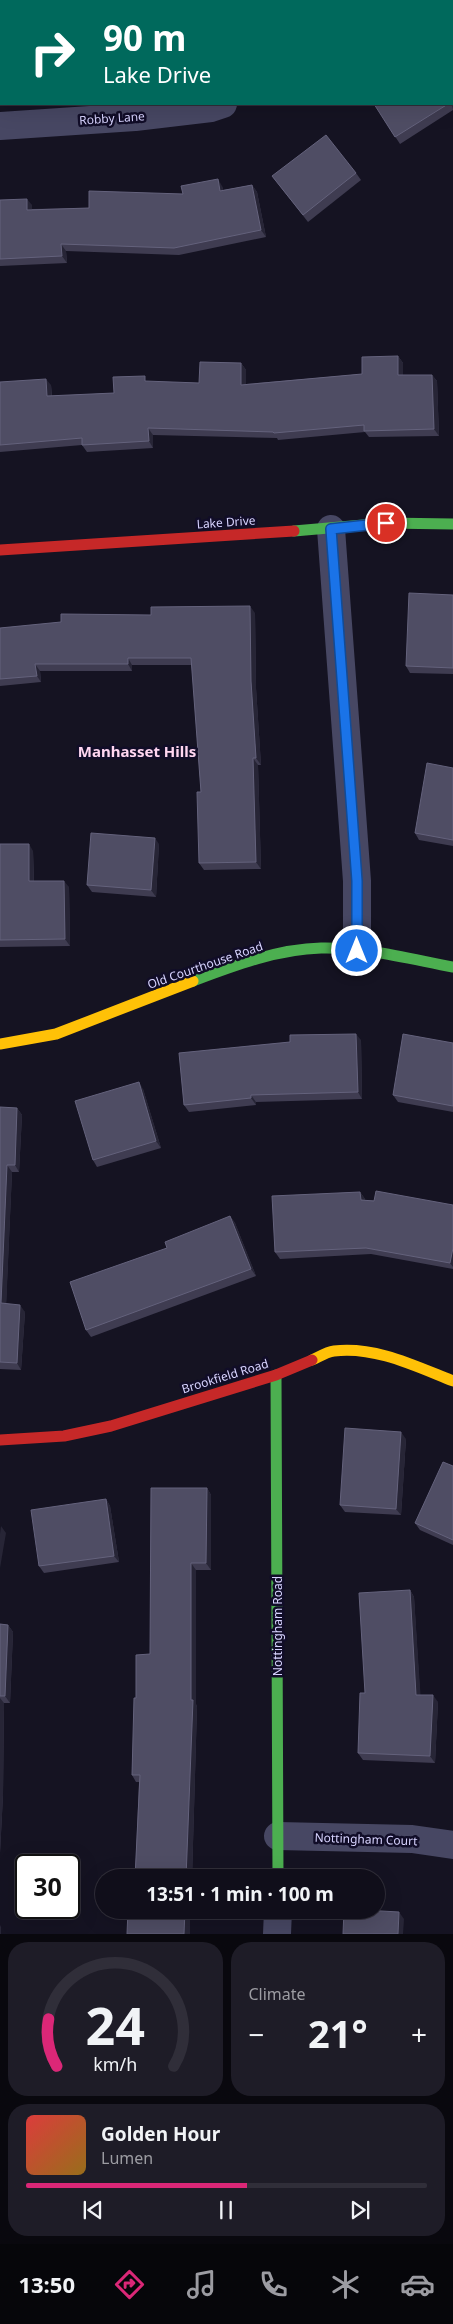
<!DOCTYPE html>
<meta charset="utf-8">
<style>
body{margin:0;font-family:"Noto Sans",sans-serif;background:#1e1c27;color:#f1f3f6;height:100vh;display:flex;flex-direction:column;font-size:19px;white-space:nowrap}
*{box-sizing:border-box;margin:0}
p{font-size:16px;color:#9c9ca2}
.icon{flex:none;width:28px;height:28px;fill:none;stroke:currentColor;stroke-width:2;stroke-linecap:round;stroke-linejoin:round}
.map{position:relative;height:1934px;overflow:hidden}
.details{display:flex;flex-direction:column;gap:8px;padding:8px;background:#09080e;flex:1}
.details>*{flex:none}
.banner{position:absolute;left:0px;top:0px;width:454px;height:105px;box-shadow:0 5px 20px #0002,0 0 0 1px #302e39;background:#00695c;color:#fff;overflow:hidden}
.speed{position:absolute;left:15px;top:1854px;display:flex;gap:10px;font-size:25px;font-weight:700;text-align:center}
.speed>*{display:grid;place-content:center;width:65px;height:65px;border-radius:50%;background:#100e1a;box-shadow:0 5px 20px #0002,0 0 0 1px #302e39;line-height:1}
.speed .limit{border:2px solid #111;border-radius:8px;background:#fff;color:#111}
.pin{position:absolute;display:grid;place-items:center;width:42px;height:42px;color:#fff;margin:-21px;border:2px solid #fff;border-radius:50%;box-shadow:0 1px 5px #0007}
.me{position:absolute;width:55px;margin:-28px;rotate:0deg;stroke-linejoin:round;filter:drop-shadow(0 0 4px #0008)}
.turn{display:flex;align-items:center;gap:18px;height:105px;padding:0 20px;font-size:22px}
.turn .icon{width:65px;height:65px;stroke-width:2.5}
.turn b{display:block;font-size:35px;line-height:42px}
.big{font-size:38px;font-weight:700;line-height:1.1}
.details .widget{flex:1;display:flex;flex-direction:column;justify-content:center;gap:8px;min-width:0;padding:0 18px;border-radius:20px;background:#1e1c27}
.details .dial{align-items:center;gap:0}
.dial svg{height:130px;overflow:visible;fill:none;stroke:#302e39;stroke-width:7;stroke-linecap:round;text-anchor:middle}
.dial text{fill:#f1f3f6;stroke:none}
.song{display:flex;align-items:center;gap:15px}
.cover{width:60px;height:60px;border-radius:8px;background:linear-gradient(135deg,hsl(0 70% 55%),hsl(40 70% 35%))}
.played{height:5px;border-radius:2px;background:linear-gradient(90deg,#db2777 55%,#302e39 55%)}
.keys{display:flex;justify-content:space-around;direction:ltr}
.heat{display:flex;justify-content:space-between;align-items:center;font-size:28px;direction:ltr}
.details .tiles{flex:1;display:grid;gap:8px;grid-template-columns:1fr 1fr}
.widget:last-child{grid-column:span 2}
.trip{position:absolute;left:95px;top:1869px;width:290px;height:50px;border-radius:25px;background:#100e1a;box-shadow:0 5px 20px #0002,0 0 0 1px #302e39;font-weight:700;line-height:50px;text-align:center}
.tab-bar{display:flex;height:80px;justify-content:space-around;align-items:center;background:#06060a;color:#9c9ca2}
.tab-bar .icon{width:35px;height:35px}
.tab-bar .active{color:#db2777}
.tab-bar b{font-size:22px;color:#f1f3f6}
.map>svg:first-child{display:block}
</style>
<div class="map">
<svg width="453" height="1934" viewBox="0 0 453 1934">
<rect width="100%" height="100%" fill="#151322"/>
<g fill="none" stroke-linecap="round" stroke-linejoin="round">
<g stroke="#474763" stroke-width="28">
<path d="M374 1 375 0"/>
<path d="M0 126 135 117 211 108 223 104"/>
<path d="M331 529 357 881V951"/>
<path d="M278 1836 412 1839 453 1845"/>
<path d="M277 1934 278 1910"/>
</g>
<g stroke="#4caf50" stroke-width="11">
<path d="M294 531 386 523 453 524"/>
<path d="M193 981C233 966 277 949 321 948 365 947 410 959 453 967"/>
<path d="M276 1375 278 1878"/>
</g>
<g stroke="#ffc107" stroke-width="11">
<path d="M0 1044 56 1034 193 981"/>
<path d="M312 1360C319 1357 326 1352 334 1351 375 1346 415 1366 453 1381"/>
</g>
<g stroke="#c62828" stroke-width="11">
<path d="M0 550 294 531"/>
<path d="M0 1440 64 1436 111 1426 276 1375 312 1360"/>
</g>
</g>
<g fill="#3f3c51">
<path d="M0 0 1 1V37H0Z"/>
<path d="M180 0H232L231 1H181Z"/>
<path d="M452 101 453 110 400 144 374 104H452Z"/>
<path d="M356 173 361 180 308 222 272 176Z"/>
<path d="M252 185 257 192 266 237 179 255 66 251 67 263 0 266V200L32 205V209L89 208 183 194 222 186 223 190Z"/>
<path d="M398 356 403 363V375H432L437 381 439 436 369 437 365 432 278 440 277 438 153 435V448L87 452 82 445 0 452V382L51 385 52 396 114 393 149 382 199 383 241 363 246 370V384L362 374Z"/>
<path d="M453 595V674L410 673 406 666Z"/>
<path d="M255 613 256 688 261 765H258L261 869 204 870 199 863 201 792 192 665H132V671H40L41 682 0 686V628L151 615Z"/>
<path d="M453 768V846L419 840 415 833Z"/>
<path d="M0 844 33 851 34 881 69 887 70 946 0 947Z"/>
<path d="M159 844 156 897 92 892 87 885Z"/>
<path d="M361 1040 362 1099 256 1102V1105L189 1112 184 1105 290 1042Z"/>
<path d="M453 1043V1112L398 1102 393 1095Z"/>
<path d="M143 1089 161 1148 97 1167 93 1160Z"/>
<path d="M0 1107 17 1108 22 1115 19 1172H12L6 1304 25 1312 21 1370 0 1369Z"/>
<path d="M360 1192 365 1199V1200L453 1205V1269L371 1254 280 1259 275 1252Z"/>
<path d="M230 1216 235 1223 256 1276 91 1337 86 1330 167 1248Z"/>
<path d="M406 1439 401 1515 345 1512 340 1505Z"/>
<path d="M453 1466V1545L420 1530 415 1523Z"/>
<path d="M207 1488 211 1495V1570H196V1704L197 1707 192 1878H135L139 1782H136L132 1775 136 1698Z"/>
<path d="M106 1499 110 1506 119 1562 44 1573 39 1566Z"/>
<path d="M410 1590 414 1597 420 1695 438 1702 435 1763 363 1760 358 1753 365 1693Z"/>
<path d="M0 1624 8 1625 13 1632 10 1703H4L3 1795 0 1853Z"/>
</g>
<g fill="#272536">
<path d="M218 179 222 186 225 198 220 191Z"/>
<path d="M252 185 257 192 266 237 261 230Z"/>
<path d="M27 199 32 205V216L27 210Z"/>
<path d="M61 244 66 251 67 263 62 256Z"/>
<path d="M398 356 403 363V382L398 375Z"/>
<path d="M241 363 246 370V392L241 385Z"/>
<path d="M432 375 437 381 439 436 434 429Z"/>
<path d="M46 379 51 385 52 403 47 396Z"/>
<path d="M148 428 153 435V448L149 441Z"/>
<path d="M250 606 255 613 256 688 261 765 256 758 251 681Z"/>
<path d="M128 658 132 665V671L128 664Z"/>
<path d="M35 664 40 671 41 682 37 676Z"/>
<path d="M253 758 258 765 261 869 256 862Z"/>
<path d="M155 838 159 844 156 897 151 890Z"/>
<path d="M29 844 33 851 34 888 29 881Z"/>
<path d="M64 881 69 887 70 946 65 939Z"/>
<path d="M356 1034 361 1040 362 1099 358 1092Z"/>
<path d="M139 1082 143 1089 161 1148 156 1141Z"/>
<path d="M251 1095 256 1102V1105L251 1098Z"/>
<path d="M17 1108 22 1115 19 1172 15 1165Z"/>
<path d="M7 1165 12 1172 6 1310 1 1303Z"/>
<path d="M360 1192 365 1199V1206L361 1200Z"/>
<path d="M230 1216 235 1223 256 1276 251 1269Z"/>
<path d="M453 1248V1267L450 1263Z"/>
<path d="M20 1305 25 1312 21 1370 17 1363Z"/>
<path d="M401 1432 406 1439 401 1515 396 1509Z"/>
<path d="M207 1488 211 1495V1570L206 1563Z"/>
<path d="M106 1499 110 1506 119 1562 114 1556Z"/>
<path d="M1 1526 6 1533 0 1568V1534Z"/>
<path d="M191 1563 196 1570V1704L197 1707 192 1878H186L191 1700Z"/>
<path d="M410 1590 414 1597 421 1702 416 1695Z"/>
<path d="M8 1625 13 1632 10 1703 5 1696Z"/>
<path d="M433 1695 438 1702 435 1763 430 1756Z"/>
<path d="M0 1698 4 1703 3 1795 0 1853Z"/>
<path d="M185 1910H190V1934H184Z"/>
<path d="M399 1912 404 1919 403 1934H398Z"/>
<path d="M0 1925 1 1927V1934H0Z"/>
</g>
<g fill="#4f4d64" stroke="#64627c">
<path d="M0 0H142V1H1V29H0Z"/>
<path d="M180 0H218L216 1H181Z"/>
<path d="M374 104H448L395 137Z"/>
<path d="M326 135 356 173 303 215 272 176Z"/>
<path d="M218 179 220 191 252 185 261 230 174 248 61 244 62 256 0 259V200L27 199V210L89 208V191L183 194 181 186Z"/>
<path d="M398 356V375H432L434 429 364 431V425L274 433 273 432 148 428 149 441 82 445V438L0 445V382L46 379 47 396 114 393 113 377 145 376V381L199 383 200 362 241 363V385L362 374V357Z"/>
<path d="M409 593 453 595V668L406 666Z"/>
<path d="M250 606 251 681 256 758H253L256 862 199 863 197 792H201L191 658H128V664H35L37 676 0 679V628L61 622V614L151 615V607Z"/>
<path d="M427 763 453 768V840L415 833Z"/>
<path d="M91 833 155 838 151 890 87 885Z"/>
<path d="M0 844H29V881H64L65 939 0 940Z"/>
<path d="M356 1034 358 1092 251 1095V1098L184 1105 179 1053 290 1042V1035Z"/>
<path d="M403 1034 453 1043V1106L393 1095Z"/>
<path d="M139 1082 156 1141 93 1160 75 1101Z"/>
<path d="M0 1107 17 1108 15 1165H7L1 1303 20 1305 17 1363 0 1362Z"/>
<path d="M376 1191 453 1205V1248L450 1263 366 1248 275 1252 272 1196 360 1192 361 1200 374 1201Z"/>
<path d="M230 1216 251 1269 86 1330 70 1282 167 1248 165 1242Z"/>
<path d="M345 1428 401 1432 396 1509 340 1505Z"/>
<path d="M443 1462 453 1466V1540L415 1523Z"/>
<path d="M151 1488H207L206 1563H191V1700H193L186 1878H135L140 1775H132L134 1698H136V1655L150 1654Z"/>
<path d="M106 1499 114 1556 39 1566 31 1510Z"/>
<path d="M410 1590 416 1695H433L430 1756 358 1753 360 1693H365L359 1593Z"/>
<path d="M0 1624 8 1625 5 1696H0Z"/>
<path d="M128 1910H185L184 1934H127Z"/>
<path d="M344 1910H364L399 1912 398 1934H343Z"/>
</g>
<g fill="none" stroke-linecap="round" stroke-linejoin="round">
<g stroke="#114b97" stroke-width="12">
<path id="route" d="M357 951V881L331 529 386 523"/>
</g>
<use href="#route" stroke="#1a73e8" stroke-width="9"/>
</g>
<g text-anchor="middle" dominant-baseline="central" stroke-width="5" stroke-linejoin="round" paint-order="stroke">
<g font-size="12" fill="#d8d4ff" stroke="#110d28">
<text transform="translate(112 118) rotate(-4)">Robby Lane</text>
<text transform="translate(226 522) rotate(-4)">Lake Drive</text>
<text transform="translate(205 965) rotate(-19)">Old Courthouse Road</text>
<text transform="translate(225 1376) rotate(-17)">Brookfield Road</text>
<text transform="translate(277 1626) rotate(-90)">Nottingham Road</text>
<text transform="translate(366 1839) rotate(2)">Nottingham Court</text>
</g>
<g font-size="15" font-weight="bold" fill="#ffd6f1" stroke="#110d28">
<text x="137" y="751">Manhasset Hills</text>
</g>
</g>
</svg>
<div class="speed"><div class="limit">30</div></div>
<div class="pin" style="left:386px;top:523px;background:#d93025"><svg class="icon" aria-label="arrive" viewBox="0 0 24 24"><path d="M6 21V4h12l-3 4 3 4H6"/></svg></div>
<svg class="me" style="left:357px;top:951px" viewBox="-20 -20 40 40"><circle r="17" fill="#1a73e8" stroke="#fff" stroke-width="3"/><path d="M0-11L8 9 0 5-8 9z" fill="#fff"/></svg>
<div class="trip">13:51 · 1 min · 100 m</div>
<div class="banner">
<div class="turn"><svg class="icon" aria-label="right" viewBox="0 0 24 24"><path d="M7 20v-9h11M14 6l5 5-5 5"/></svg><div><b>90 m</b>Lake Drive</div></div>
</div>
</div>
<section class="details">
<div class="tiles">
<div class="widget dial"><svg viewBox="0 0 100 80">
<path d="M14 69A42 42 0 1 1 86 69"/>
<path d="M14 69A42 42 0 0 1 9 40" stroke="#db2777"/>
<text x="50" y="56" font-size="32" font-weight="700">24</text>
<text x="50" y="72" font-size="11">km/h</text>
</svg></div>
<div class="widget"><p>Climate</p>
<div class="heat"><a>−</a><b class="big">21°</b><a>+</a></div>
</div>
<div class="widget">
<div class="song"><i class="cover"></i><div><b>Golden Hour</b><p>Lumen</p></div></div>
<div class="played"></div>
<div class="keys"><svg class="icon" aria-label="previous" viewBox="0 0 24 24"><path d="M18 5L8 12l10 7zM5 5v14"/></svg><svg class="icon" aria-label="pause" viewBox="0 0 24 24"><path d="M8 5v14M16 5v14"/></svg><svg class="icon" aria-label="next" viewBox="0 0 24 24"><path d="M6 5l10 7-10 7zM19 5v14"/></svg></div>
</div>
</div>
</section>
<nav class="tab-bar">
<b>13:50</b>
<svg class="icon active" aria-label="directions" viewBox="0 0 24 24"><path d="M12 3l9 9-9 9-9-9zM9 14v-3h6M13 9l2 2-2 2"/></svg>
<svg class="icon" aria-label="music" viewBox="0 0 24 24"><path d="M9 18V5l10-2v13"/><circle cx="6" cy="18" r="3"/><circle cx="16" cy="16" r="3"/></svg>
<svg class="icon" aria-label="phone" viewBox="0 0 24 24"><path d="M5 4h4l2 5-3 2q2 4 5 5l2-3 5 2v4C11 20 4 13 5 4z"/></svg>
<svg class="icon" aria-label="climate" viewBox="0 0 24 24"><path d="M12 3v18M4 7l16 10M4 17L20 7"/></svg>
<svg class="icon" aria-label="car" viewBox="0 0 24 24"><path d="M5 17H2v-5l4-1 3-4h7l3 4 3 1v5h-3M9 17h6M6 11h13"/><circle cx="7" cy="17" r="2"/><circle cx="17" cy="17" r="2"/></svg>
</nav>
